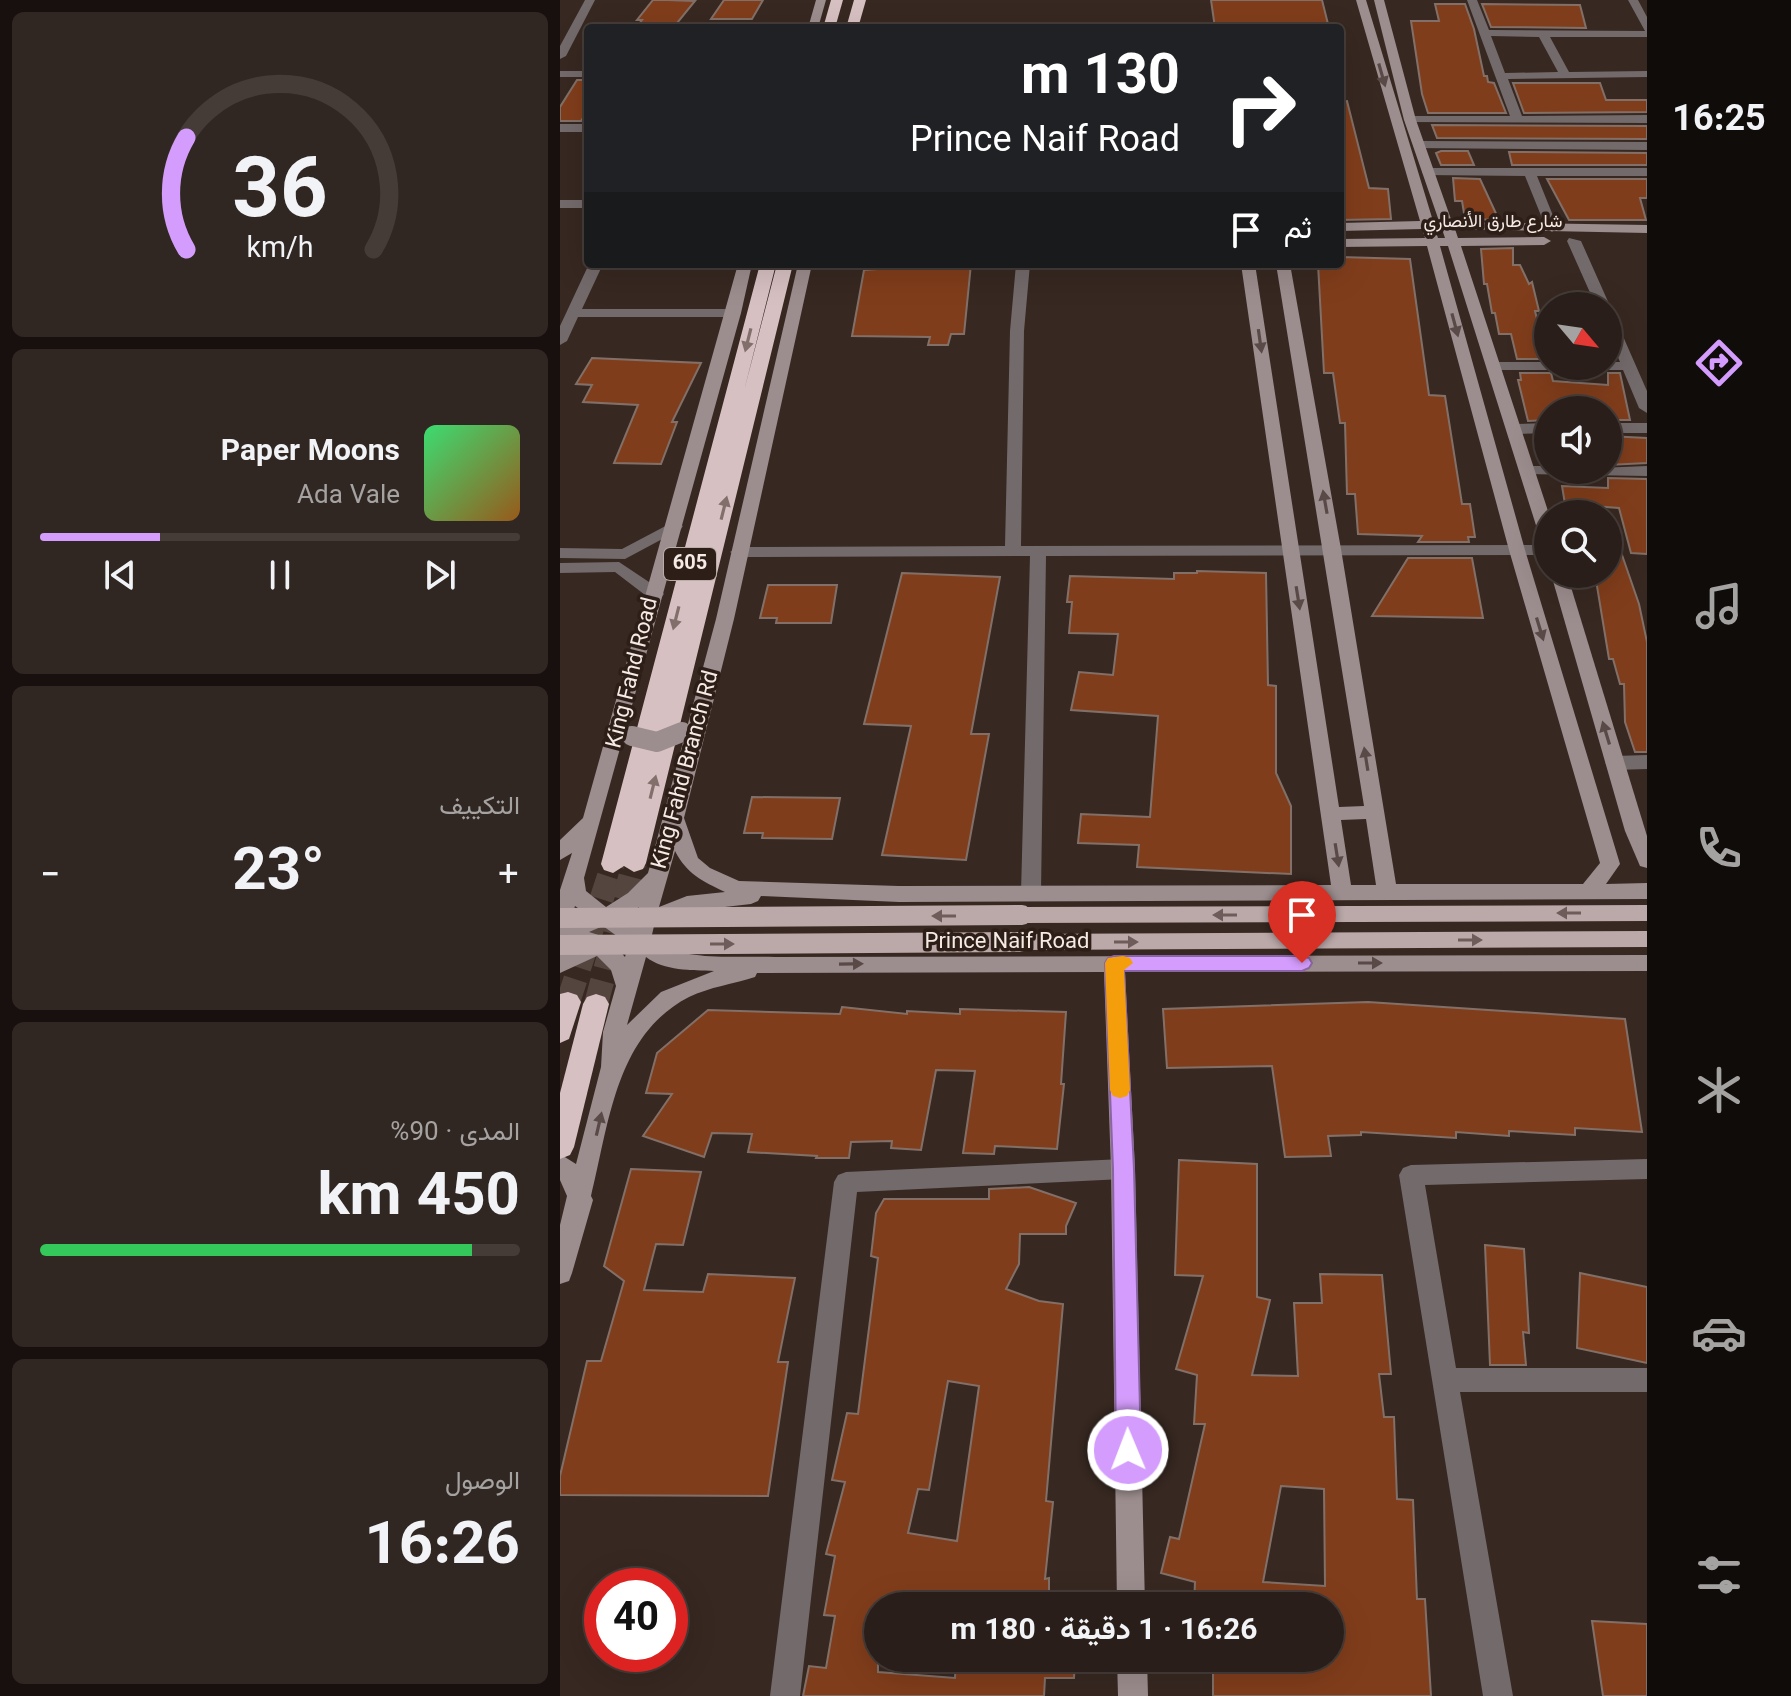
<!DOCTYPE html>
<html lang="ar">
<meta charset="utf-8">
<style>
body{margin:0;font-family:Georgia,Vazirmatn,serif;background:#312722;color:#f1f3f6;direction:rtl;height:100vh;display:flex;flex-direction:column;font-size:30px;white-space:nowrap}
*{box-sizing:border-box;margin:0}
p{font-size:26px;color:#a5a2a2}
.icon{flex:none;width:44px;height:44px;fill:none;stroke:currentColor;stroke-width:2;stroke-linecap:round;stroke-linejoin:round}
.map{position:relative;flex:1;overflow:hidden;direction:ltr}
.sheet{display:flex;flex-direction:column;gap:12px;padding:12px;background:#17100e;width:560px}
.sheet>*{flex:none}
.top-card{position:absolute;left:24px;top:24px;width:760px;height:244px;border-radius:8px;box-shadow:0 8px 32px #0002,0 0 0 2px #453c38;direction:rtl;background:#202124;color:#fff;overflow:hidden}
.needle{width:52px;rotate:119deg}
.fabs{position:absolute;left:974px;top:292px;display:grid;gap:16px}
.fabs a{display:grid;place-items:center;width:88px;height:88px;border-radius:50%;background:#291e19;box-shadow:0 8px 32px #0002,0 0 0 2px #453c38;font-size:40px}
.speed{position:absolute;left:24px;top:1568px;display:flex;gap:16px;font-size:40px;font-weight:700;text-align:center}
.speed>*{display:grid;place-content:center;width:104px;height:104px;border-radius:50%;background:#291e19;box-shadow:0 8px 32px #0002,0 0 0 2px #453c38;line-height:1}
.speed .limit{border:12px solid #d22;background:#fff;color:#111}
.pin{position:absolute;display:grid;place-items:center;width:68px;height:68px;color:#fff;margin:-82px -34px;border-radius:50% 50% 50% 0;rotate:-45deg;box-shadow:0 0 8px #0007}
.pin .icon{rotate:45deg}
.me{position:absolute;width:88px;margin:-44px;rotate:359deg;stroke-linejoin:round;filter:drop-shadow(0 0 6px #0008)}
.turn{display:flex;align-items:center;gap:28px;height:168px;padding:0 32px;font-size:36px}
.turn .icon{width:104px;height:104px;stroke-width:2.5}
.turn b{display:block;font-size:56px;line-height:68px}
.then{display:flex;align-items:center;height:76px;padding:0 32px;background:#0003;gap:16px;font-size:30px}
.big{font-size:60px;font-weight:700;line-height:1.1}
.sheet .card{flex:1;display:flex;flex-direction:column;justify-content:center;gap:12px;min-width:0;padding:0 28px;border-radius:12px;background:#312722}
.sheet .dial{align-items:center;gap:0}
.dial svg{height:208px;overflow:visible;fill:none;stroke:#453c38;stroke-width:7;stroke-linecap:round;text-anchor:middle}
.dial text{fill:#f1f3f6;stroke:none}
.song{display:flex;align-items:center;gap:24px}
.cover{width:96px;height:96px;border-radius:12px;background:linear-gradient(135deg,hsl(140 70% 55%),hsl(30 70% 35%))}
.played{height:8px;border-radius:4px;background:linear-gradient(90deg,#d49cfc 25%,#453c38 25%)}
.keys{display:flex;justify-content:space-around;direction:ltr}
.heat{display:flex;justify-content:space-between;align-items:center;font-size:44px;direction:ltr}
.charge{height:12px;border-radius:6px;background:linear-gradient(90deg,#34c759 90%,#453c38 0)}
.trip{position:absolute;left:304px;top:1592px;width:480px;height:80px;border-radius:40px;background:#291e19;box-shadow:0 8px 32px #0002,0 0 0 2px #453c38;font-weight:700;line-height:80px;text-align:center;direction:rtl}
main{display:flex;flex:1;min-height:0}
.menu{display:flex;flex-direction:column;width:144px;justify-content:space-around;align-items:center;background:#100c0a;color:#a5a2a2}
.menu .icon{width:56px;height:56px}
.menu .current{color:#d49cfc}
.menu b{font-size:36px;color:#f1f3f6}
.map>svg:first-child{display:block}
</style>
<main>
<nav class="menu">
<b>16:25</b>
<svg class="icon current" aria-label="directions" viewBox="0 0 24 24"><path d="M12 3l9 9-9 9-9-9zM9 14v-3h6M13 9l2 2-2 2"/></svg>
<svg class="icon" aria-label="music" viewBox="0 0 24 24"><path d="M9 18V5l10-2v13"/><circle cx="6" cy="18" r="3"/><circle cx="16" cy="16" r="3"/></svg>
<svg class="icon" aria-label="phone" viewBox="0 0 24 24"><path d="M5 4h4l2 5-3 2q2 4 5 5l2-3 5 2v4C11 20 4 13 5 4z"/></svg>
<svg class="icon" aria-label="climate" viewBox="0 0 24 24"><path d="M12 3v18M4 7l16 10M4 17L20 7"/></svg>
<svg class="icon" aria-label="car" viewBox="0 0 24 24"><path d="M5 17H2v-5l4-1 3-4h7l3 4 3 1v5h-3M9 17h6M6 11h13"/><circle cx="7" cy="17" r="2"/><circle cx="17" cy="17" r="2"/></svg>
<svg class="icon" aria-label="filters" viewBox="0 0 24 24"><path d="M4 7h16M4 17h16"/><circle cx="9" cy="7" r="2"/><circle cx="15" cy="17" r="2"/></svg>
</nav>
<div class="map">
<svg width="1087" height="1696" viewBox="0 0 1087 1696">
<rect width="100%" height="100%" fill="#372821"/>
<g fill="#803d1b" stroke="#827068" stroke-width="2" fill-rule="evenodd">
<path d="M93 0H108L135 1 113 28H76L82 20H77Z"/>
<path d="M164 0H203L192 19H151Z"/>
<path d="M651 0H762L769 28H655Z"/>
<path d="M875 4H905L914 29 924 76H927L928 82 934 83 946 113H868L862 94 851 21H879Z"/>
<path d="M922 4 1020 5 1026 28 931 27Z"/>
<path d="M17 80H28V110L21 121H0V107Z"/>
<path d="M953 83H1040L1046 100H1087V112L964 113Z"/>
<path d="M787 101 809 188 828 189 831 219 780 220V102Z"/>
<path d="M872 125 1087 126V139L877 138Z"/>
<path d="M881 151H908L914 165H881L876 153Z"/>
<path d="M949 152 1087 153V165H952Z"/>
<path d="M893 178 920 179 939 220 905 219 902 201H895Z"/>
<path d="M987 179H1087V198H1080L1086 220H1009Z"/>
<path d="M953 248V265H960L969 284 972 282 979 311H975L987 359H957L951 334H939L935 313H932L927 284H924L921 249Z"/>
<path d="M780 257 850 259 869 395 885 396 902 504H910L915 537H908L909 542H858L862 536 798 534 795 494H787L785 423H780L773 373H764L758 264H780Z"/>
<path d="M318 264H411L404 334H391L388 345H368L370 337 292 336 304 270 317 269Z"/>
<path d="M32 358 141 363 112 422H117L101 464 54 463 78 405 23 402 32 385 16 384Z"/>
<path d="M960 373H991L993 381 1048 385V373H1060L1070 420H1048V410H988V420L968 421 958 380H961Z"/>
<path d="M1048 436 1087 438V463L1048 465Z"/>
<path d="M1048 478 1087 479V554L1071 553 1059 508 1005 504 1002 486 1048 488Z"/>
<path d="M1052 526 1079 604 1087 642V752H1075L1065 722 1064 684H1060L1053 659H1049L1035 574H1048V527Z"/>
<path d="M848 558H912L923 618 812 616Z"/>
<path d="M637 571 706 573 708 685 716 686V773L731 806V874L577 867 579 845 518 843 521 814 590 817 598 716 511 710 519 672 553 675 558 634 509 633 512 602H507L510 576 614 579V573H637Z"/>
<path d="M342 573 440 577 411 734H429L406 860 322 855 351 726 304 724Z"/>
<path d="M208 585H277L271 623H216L217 618H200Z"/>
<path d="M192 797 280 798 272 839 202 838 203 833H184Z"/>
<path d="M808 1002 1065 1019 1082 1132 1015 1128V1135L949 1131V1136L896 1132V1138L801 1132V1135L768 1136 771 1156 725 1157 712 1066 607 1068 603 1009Z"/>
<path d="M282 1007 347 1014V1011L400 1014V1009L506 1012 501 1084H504L497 1149 435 1146 434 1154 403 1153 415 1071 376 1070 361 1150 331 1148 332 1141 291 1142 289 1158H256L257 1156 188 1152 192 1134 152 1133 144 1157 83 1136 112 1094 86 1093 97 1053 148 1010 280 1014Z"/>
<path d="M619 1160 697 1164V1297L710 1300 692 1375 738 1376 734 1303H762L760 1274 822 1275 831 1374H819L824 1417H834L837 1499 853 1500 857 1599H865L871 1696H653V1658H770V1606L708 1603V1606H634L635 1582 601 1573 610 1537 619 1539 645 1424H634L637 1375 616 1369 643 1276 615 1275ZM721 1486 764 1489 765 1586 703 1582Z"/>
<path d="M71 1169 141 1172 123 1245 96 1244 84 1290 143 1292 148 1274 235 1278 218 1362H228L208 1496 0 1495V1476L27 1361H41L64 1281 44 1266Z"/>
<path d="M469 1187 516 1203 506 1226V1234H460L459 1264 446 1289 479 1301 503 1304 486 1501 493 1502 485 1579 489 1578V1606H318V1672L395 1678 396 1658H499L515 1659 514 1678H485L484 1696H243L249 1666 266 1668 275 1616 264 1615 275 1556 266 1554 285 1482 272 1480 287 1413 298 1414 318 1258 311 1256 316 1213 324 1199H429V1189ZM388 1381 419 1386 397 1541 348 1533 358 1489 369 1490Z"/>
<path d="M925 1245 964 1249 969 1333 963 1332 966 1365H930Z"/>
<path d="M1020 1273 1087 1287V1363L1017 1348Z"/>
<path d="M1032 1621 1087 1624V1696H1043Z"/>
</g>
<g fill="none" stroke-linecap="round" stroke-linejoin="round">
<g stroke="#54453f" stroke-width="24" stroke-dasharray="24 12" stroke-linecap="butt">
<path d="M8 1002 53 864"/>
<path d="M36 1004 74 863"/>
</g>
<g fill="#736a6b" fill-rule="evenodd">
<path d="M25 0H35L6 56 0 59V46Z"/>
<path d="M907 0H917L929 30 1085 31 1068 0H1078L1087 17V37H990L1009 72 1087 71V77L948 79 962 116 1087 115V123L846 122V118L850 116H950ZM931 36 979 37 998 72 945 73Z"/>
<path d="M141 22 253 23 258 26 135 28Z"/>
<rect x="0" y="71" width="28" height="6"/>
<rect x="0" y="124" width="28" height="8"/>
<path d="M859 141 1087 142V150L855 148 853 145Z"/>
<path d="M868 168H1087V176H977L998 228 992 232 986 228 965 176 864 175 862 172Z"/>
<rect x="0" y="200" width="28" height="8"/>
<path d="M1009 238 1021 241 1050 306 1048 309V306H1036L1007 241Z"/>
<path d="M29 264H43L22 309H174L181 313 174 317H18L7 341 0 345V326Z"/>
<path d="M456 264H470L464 331 461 546 988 545V555L486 556 481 892 478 897H464L461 892 470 556 178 557 170 552 178 547 445 546 450 331Z"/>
<path d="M1048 314 1055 318 1087 391V413L1079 408 1063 370H935L928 366 935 362H988V366H1048V362H1060L1048 334Z"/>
<path d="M988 423V433L955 434 947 429 955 424Z"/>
<rect x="1048" y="423" width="39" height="10"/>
<path d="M968 466H988V470L1087 466V476L962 474V468Z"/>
<path d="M115 521 123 526 121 529 65 559 0 558V548L62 549Z"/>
<path d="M59 562 101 590 104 594 101 598H89L55 572 0 573V563Z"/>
<path d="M1087 755V769L1055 770 1045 763 1055 756Z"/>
<path d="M563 1159 571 1162 575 1169 571 1176 563 1179 297 1192 240 1696H210L274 1182 278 1175 286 1172Z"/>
<path d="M1087 1159V1179L865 1185 896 1368H1087V1392H900L953 1696H923L839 1175 843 1168 851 1165Z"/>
</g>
<g fill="#9c8d8e" fill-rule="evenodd">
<path d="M256 0H266L258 28H248Z"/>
<path d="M796 0H806L873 221H879L844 120 814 0H824L856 120 892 222 1087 225V233L895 229 898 238 984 237 991 241 984 245 901 246 989 514 988 543 980 538 888 246H880L965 550 1060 864 1046 884 1087 883V899L339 902 201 896 198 901 191 904 130 911 94 926 91 939C124 963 175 955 215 957L1087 955V971L565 972 575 1169 585 1606H557L551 1169 544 972 197 973 195 977C173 984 150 987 129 997 55 1035 49 1125 31 1196L33 1200 12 1273 9 1281 0 1284V1225L7 1196 0 1180V1154L16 1164 41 1067 43 1032 56 986 51 970 37 956 0 973V955L22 944 19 940 22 935 0 944V890L12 853 0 860V840L23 818 178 264H192L181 313 24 878 26 891 46 907 68 893 88 873 156 619 238 264H252L174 619 124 818 138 858 150 868 179 881 339 886 771 885 681 264H695L779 807 804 806 716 264H730L781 549 836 884H1023L1040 863 949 550 867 246 780 247V239L865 238 862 229 780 231V223L860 221ZM875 229H882L885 238H878ZM806 819 816 885H791L781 820ZM115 851C127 874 142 881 165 892L127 896 99 907ZM15 906 28 915 10 923V922ZM79 907 73 926 61 918ZM43 926 68 944 65 957 48 938 29 932ZM86 957C104 971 132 970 154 971L101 992 67 1025Z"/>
<path d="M991 574H1007L1087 836V868L1080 866 1065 831Z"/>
<path d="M557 1658H587L588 1696H558Z"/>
</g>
<g fill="#bba8a9" fill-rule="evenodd">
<path d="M1087 905V921L462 923 455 920 452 915 455 910 462 907Z"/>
<path d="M1087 931V947L460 950 453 948 449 942 453 936 460 934Z"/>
</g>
<g fill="#d7c0c2" fill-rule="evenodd">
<path d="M271 0H283L275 28H263Z"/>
<path d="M294 0H306L298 28H286Z"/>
<path d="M200 264H216L184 391 217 264H233L86 863 83 869 74 872 64 866 53 873 44 870 41 864Z"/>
<path d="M8 992 17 995 21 1002 9 1039 0 1043V994Z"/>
<path d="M36 994 45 997 49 1004 14 1147 10 1155 0 1159V1093L23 1004 27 997Z"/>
</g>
<path stroke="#9c8d8e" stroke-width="20" d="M72 736 97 742 122 732"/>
<g stroke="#bba8a9" stroke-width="20">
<path d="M0 918 462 915"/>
<path d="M0 945 460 942"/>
</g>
</g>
<defs><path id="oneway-solid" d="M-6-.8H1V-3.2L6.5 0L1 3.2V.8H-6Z" transform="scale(2)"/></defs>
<g fill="#594a47">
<use href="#oneway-solid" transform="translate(822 75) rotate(74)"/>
<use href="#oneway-solid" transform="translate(895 325) rotate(75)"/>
<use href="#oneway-solid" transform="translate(700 341) rotate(82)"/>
<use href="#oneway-solid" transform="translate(765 502) rotate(-100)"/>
<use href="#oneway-solid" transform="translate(738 598) rotate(81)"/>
<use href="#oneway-solid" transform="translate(980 629) rotate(73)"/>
<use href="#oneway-solid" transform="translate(1046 733) rotate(-107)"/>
<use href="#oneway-solid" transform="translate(806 759) rotate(-99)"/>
<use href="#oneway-solid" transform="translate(777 855) rotate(81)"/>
<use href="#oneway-solid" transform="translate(810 963)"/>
<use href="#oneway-solid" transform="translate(291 964) rotate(-1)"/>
<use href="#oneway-solid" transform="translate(39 1124) rotate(-77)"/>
</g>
<g fill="#826f6c">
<use href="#oneway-solid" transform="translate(188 340) rotate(104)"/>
<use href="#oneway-solid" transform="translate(164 508) rotate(-76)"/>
<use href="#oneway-solid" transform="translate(116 618) rotate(104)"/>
<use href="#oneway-solid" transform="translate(93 787) rotate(-76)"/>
</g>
<g fill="#6d5c59">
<use href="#oneway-solid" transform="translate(1009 913) rotate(180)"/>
<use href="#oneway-solid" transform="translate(665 915) rotate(180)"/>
<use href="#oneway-solid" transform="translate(384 916) rotate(180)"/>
<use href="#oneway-solid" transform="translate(910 940)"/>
<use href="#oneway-solid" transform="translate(566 942)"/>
<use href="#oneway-solid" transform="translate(162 944)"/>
</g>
<path fill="#d49cfc" stroke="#8a65a4" stroke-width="2" d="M554 956H742L749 958 752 963 749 968 742 971H564L574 1169 581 1450 577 1458 568 1462 560 1458 556 1450 553 1169 545 963 548 958Z"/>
<path fill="#f59e0b" d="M563 956 570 958 573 963 564 970 570 1090 567 1096 560 1098 553 1096 550 1090 545 963 548 958Z"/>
<g text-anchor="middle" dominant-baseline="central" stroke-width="7" stroke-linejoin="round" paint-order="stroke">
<g font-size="18" fill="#f5eae6" stroke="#2d1e17">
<text x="933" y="223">شارع طارق الأنصاري</text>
</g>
<rect fill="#2d1e17" stroke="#b9ada8" stroke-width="2" x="104" y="548" width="52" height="32" rx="6"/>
<g font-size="20" font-weight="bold" fill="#f5eae6">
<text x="130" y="564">605</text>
</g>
<g font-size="22" fill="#f5eae6" stroke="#2d1e17">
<text transform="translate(73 673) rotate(-76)">King Fahd Road</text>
<text transform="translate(126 770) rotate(-75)">King Fahd Branch Rd</text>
<text x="447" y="942">Prince Naif Road</text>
</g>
</g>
</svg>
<div class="fabs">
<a><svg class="needle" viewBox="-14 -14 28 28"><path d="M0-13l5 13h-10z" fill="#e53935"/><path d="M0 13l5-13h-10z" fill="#a5a2a2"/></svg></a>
<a><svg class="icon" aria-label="sound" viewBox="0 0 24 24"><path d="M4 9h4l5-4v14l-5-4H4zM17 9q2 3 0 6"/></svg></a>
<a><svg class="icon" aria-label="search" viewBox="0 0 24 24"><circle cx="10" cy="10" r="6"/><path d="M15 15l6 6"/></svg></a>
</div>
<div class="speed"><div class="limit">40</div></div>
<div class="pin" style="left:742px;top:963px;background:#d93025"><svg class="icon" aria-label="arrive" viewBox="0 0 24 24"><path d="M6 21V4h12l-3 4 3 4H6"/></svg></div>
<svg class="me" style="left:568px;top:1450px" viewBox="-20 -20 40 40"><circle r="17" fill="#d49cfc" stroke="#fff" stroke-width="3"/><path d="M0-11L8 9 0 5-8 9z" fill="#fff"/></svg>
<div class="trip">16:26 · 1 دقيقة · 180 m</div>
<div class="top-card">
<div class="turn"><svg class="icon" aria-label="right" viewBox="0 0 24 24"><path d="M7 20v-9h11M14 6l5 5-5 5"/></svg><div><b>130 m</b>Prince Naif Road</div></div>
<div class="then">ثم<svg class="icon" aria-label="arrive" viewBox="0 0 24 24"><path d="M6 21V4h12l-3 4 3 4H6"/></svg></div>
</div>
</div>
<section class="sheet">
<div class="card dial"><svg viewBox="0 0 100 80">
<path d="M14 69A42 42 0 1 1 86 69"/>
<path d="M14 69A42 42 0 0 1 14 26" stroke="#d49cfc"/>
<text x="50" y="56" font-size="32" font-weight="700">36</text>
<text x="50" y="72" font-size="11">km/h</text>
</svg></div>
<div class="card">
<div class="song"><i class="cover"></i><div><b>Paper Moons</b><p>Ada Vale</p></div></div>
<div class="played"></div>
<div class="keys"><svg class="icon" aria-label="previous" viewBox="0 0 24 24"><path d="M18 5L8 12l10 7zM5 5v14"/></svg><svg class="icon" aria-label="pause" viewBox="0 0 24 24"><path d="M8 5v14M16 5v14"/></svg><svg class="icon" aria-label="next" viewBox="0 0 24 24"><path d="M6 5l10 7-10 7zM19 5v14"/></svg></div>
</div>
<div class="card"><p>التكييف</p>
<div class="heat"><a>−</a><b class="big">23°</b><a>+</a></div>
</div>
<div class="card"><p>المدى · 90%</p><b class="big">450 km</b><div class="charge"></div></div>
<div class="card"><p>الوصول</p><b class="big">16:26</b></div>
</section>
</main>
